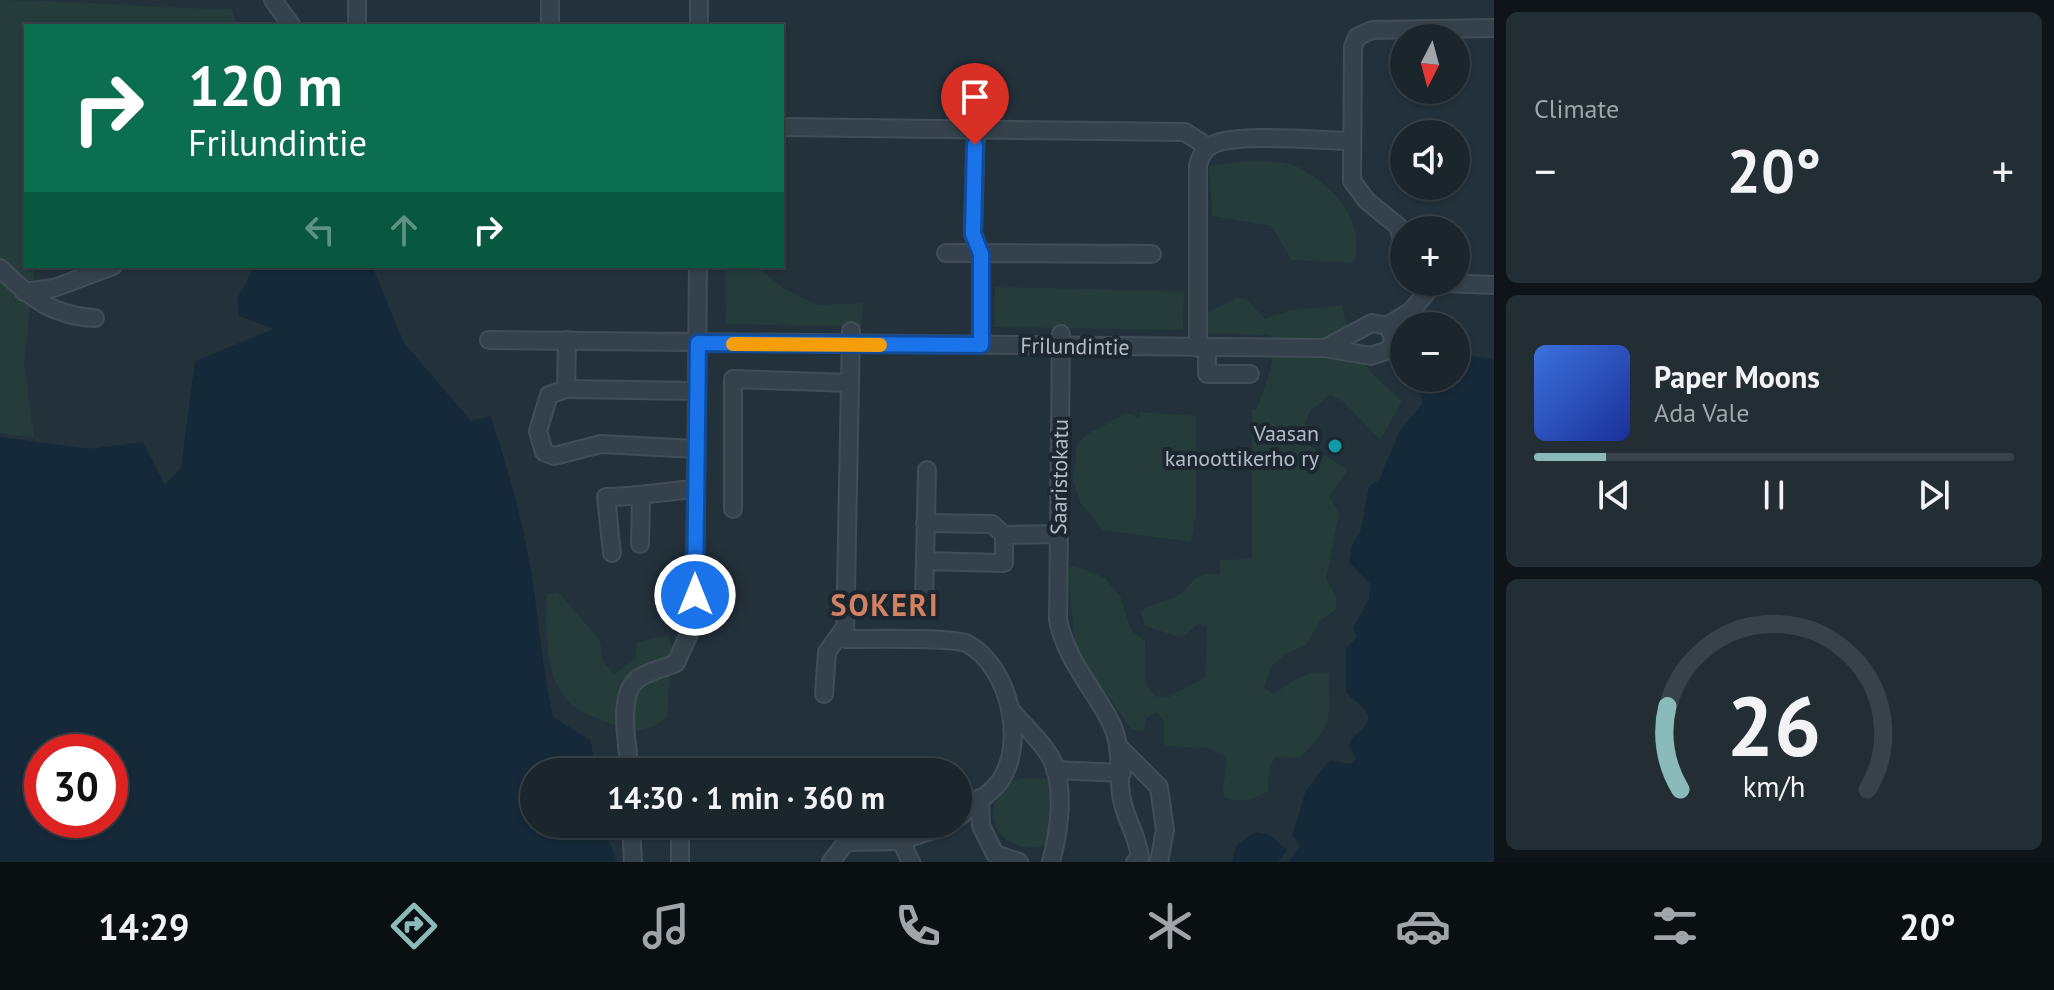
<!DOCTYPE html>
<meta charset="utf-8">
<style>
body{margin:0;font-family:"PT Sans",sans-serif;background:#232d34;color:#f1f3f6;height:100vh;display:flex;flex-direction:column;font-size:30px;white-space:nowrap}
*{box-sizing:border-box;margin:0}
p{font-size:26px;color:#9fa5a9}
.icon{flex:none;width:44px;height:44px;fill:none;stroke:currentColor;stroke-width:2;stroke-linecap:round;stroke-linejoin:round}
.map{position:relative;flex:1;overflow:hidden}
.details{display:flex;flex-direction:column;gap:12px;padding:12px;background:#0e1418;width:560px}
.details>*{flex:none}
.banner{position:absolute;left:24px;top:24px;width:760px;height:244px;border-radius:0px;box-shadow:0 2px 6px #0004,0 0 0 2px #384248;background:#0b6e4f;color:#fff;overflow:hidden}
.needle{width:52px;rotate:186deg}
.controls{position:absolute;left:1390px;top:24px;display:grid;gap:16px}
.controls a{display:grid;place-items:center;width:80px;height:80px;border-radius:50%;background:#1a252c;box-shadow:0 2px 6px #0004,0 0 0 2px #384248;font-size:40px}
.speed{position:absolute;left:24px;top:734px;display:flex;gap:16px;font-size:40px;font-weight:700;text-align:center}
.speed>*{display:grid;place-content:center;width:104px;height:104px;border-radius:50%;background:#1a252c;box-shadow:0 2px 6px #0004,0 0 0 2px #384248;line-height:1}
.speed .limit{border:12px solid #d22;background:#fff;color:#111}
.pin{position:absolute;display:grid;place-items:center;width:68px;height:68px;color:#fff;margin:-82px -34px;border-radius:50% 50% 50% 0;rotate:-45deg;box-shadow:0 0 8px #0007}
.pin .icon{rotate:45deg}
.me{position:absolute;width:88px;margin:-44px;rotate:0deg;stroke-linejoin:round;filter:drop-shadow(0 0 6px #0008)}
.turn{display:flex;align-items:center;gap:28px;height:168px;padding:0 32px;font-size:36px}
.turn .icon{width:104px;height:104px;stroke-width:2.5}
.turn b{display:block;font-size:56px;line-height:68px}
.lanes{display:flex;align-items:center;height:76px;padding:0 32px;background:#0003;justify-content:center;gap:40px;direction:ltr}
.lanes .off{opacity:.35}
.big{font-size:60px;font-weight:800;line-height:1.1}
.details .card{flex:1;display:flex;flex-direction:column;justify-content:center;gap:12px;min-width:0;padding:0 28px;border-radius:12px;background:#232d34}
.details .dial{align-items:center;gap:0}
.dial svg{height:208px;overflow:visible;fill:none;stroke:#384248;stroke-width:7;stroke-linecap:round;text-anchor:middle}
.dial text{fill:#f1f3f6;stroke:none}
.song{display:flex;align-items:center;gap:24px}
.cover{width:96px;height:96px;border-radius:12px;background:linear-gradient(135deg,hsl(220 70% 55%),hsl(230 70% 35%))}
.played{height:8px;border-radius:4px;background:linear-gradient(90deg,#8bbbb9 15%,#384248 15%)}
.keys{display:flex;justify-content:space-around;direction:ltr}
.heat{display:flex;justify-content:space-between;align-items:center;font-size:44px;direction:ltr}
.trip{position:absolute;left:520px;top:758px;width:452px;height:80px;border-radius:40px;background:#1a252c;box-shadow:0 2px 6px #0004,0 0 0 2px #384248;font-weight:800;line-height:80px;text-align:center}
.dock{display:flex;height:128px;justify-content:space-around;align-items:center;background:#0a0f12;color:#9fa5a9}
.dock .icon{width:56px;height:56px}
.dock .on{color:#8bbbb9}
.dock b{font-size:36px;color:#f1f3f6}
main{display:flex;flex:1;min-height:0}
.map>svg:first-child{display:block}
</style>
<main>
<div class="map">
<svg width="1494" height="862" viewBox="0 0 1494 862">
<rect width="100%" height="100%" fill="#23313b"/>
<g fill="#253c3b">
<path d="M0 0C78 0 154 9 232 9L236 26H26V266H35L24 362 34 438 0 433Z"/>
<path d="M1254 160C1267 162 1287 161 1298 167 1336 188 1365 220 1354 263L1291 260 1272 226 1212 216 1209 166Z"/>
<path d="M725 266H755L788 291 816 305 863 303 861 327 726 324Z"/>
<path d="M995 287 1184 291 1183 330 994 327Z"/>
<path d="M1236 298 1246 299 1265 319 1290 310 1342 305C1351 355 1366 369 1402 401L1380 440 1344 402 1330 395 1309 412 1301 440 1348 470 1329 496 1339 513 1326 579 1336 597V609L1320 621 1306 645 1284 655 1271 667 1264 688 1274 694C1290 682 1308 668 1329 673 1327 723 1337 721 1299 758L1276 757 1270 766 1268 791C1251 801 1242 803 1224 797 1221 783 1228 772 1226 757 1205 740 1186 752 1163 744L1165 723 1157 712 1146 718 1144 731 1132 730 1076 651 1067 568 1075 566 1105 578 1120 596 1131 630 1145 641 1146 685 1155 696 1167 698 1205 678 1207 627 1198 624 1182 638 1145 626 1141 611C1153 603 1165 602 1177 596 1195 585 1188 573 1220 574V560L1252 559V409H1257C1264 386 1279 358 1270 335L1206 334 1207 313Z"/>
<path d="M1140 412 1197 416 1196 513 1191 542 1103 530 1080 502 1073 479 1077 444 1089 433 1128 413 1140 418Z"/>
<path d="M558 592 600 640 603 662 614 674 636 659 637 642 668 636 672 649 667 717C649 732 633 734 611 724 597 718 578 713 568 701 544 674 545 627 547 594Z"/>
<path d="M1052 778 1055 792 1050 844C998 862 973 804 1013 781 1023 776 1041 779 1052 778Z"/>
</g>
<g fill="#162938" fill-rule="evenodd">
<path d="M255 266H372L404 343 471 421 490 416C508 467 523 523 532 577 539 624 543 670 553 717L591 741 595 772H534V824H602C604 839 615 847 616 862H0V437L90 449 143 442 165 485 181 468 195 361 274 329 239 316 237 299ZM42 752H110V820H42Z"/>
<path d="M1472 356 1494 359V862H1288L1300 846 1292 836 1306 790 1330 760 1351 764 1356 758 1349 746 1351 739C1380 717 1369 713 1346 693V648L1357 637 1353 628 1369 599 1370 584 1349 562 1352 545 1360 533 1369 486 1379 480 1399 432 1422 404 1420 378H1456V368Z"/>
<path d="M1255 832 1270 835 1287 850 1278 862H1232L1236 846Z"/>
</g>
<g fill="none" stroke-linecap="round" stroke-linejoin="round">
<g stroke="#424e57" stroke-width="20">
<g id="minor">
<path d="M273 0 292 26"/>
<path d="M550 0V26"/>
<path d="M357 26V0"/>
<path d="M699 26V0"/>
<path d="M782 127 1185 132 1208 147"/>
<path d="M976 128 973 234 981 254V345"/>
<path d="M946 253 1152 254"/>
<path d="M1404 255 1399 227 1367 201 1352 181 1353 47 1357 37 1372 30 1494 28"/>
<path d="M0 268C30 298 53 316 95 318"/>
<path d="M1423 282 1494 285"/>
<path d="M24 292 54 288 113 266"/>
<path d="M1387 326 1411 311 1434 284"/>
<path d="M851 331 845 639C866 639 955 637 968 644 1009 667 1027 742 1000 781 990 795 971 806 958 818"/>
<path d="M1061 334 1058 620C1067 661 1090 683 1109 719 1126 750 1115 776 1123 804 1128 824 1138 837 1140 858L1135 862"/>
<path d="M489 340 1325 348 1371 356 1391 349 1393 336 1387 326 1372 323 1325 348"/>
<path d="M567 340 566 389 549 395 538 431 544 452 554 456 601 444 696 449"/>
<path d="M1198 348V165C1201 156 1203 150 1212 145 1236 132 1321 141 1352 141"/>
<path d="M1207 348V374H1250"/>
<path d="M566 389 697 391"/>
<path d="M733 509V379L850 383"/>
<path d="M925 523 992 524 1004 535"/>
<path d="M640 544 641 497"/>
<path d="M612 553 606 497C637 497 665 491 696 489"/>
<path d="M925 561 927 470"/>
<path d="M924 598 925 561 1004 563V535L1058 534"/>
<path d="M824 694 827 652 845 627"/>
<path d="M1011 710C1023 725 1042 741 1051 758 1066 787 1059 832 1051 862"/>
<path d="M1118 746 1159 787 1165 830 1159 862"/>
<path d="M1055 770 1122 773"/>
<path d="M630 772C628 748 616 693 639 678 650 671 664 668 676 663L689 634 695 595 698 266"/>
<path d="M980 798 981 826 995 854 1019 862"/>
<path d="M631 824 633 862"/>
<path d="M856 824 857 842"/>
<path d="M901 841 911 862"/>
<path d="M680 862V824"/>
<path d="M831 862 846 842 901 841 950 824"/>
</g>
</g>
<use href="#minor" stroke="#36424b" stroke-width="16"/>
</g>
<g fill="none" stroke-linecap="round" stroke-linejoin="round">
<g stroke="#114b97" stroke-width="20">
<path id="route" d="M695 595 698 343 981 345V254L973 234 975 145"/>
</g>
<use href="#route" stroke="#1a73e8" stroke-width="14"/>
<path stroke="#f59e0b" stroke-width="14" d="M733 344 880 345"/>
</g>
<circle fill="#0f9aa8" stroke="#1c2730" stroke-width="3" cx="1335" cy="446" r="8"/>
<g text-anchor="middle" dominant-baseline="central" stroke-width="8" stroke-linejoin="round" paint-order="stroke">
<g font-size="22" fill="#b2bdc7" stroke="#1c2730">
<text transform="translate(1075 346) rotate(1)">Frilundintie</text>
<text transform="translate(1059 477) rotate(-89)">Saaristokatu</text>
</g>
<g font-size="22" fill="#b2bdc7" stroke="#1c2730" text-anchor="end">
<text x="1319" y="433">Vaasan<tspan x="1319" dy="25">kanoottikerho ry</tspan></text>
</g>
<g font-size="30" font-weight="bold" letter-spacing="2" fill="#d38161" stroke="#1c2730">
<text x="885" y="604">SOKERI</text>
</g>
</g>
</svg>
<div class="controls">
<a><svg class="needle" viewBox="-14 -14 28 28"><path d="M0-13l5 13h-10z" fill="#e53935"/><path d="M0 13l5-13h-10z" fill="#9fa5a9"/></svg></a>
<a><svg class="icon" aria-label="sound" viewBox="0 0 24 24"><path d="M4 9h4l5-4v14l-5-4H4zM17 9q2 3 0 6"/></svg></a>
<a>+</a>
<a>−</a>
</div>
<div class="speed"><div class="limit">30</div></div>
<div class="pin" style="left:975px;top:145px;background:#d93025"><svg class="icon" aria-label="arrive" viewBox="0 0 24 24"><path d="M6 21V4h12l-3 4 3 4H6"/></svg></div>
<svg class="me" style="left:695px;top:595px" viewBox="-20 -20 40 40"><circle r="17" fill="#1a73e8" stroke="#fff" stroke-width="3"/><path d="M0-11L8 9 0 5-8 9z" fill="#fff"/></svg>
<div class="trip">14:30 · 1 min · 360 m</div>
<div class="banner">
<div class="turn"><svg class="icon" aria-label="right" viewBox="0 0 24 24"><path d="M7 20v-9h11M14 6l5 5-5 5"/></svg><div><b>120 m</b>Frilundintie</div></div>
<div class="lanes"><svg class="icon off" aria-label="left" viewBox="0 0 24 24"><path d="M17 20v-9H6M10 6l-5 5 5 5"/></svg><svg class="icon off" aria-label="ahead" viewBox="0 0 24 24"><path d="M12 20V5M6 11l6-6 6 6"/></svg><svg class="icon" aria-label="right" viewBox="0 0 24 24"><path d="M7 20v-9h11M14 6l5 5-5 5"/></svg></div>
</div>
</div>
<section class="details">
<div class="card"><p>Climate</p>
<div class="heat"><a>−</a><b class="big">20°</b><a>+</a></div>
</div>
<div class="card">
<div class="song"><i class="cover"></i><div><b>Paper Moons</b><p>Ada Vale</p></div></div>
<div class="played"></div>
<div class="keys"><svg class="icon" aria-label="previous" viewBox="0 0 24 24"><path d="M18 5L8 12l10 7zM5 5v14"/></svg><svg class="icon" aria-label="pause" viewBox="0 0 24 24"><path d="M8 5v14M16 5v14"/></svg><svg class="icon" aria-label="next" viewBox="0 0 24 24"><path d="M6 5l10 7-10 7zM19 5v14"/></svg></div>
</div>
<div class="card dial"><svg viewBox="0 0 100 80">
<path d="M14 69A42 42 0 1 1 86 69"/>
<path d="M14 69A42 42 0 0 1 9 37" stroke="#8bbbb9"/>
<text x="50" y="56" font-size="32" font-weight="700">26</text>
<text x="50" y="72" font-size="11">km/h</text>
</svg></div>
</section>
</main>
<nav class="dock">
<b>14:29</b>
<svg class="icon on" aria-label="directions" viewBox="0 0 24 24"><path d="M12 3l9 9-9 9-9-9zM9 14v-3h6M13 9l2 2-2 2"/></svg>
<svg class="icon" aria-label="music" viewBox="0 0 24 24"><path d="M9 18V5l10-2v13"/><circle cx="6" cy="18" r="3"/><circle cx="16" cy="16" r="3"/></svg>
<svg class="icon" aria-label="phone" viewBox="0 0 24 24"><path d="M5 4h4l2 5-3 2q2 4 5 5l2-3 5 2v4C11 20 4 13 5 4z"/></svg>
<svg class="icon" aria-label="climate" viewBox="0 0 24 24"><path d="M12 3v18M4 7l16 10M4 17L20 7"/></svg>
<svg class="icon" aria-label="car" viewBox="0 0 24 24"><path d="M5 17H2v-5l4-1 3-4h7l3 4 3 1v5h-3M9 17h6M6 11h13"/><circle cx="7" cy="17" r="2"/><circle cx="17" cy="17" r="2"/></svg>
<svg class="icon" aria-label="filters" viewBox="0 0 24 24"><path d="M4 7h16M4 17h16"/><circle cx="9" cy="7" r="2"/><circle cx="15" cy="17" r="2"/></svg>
<b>20°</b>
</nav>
